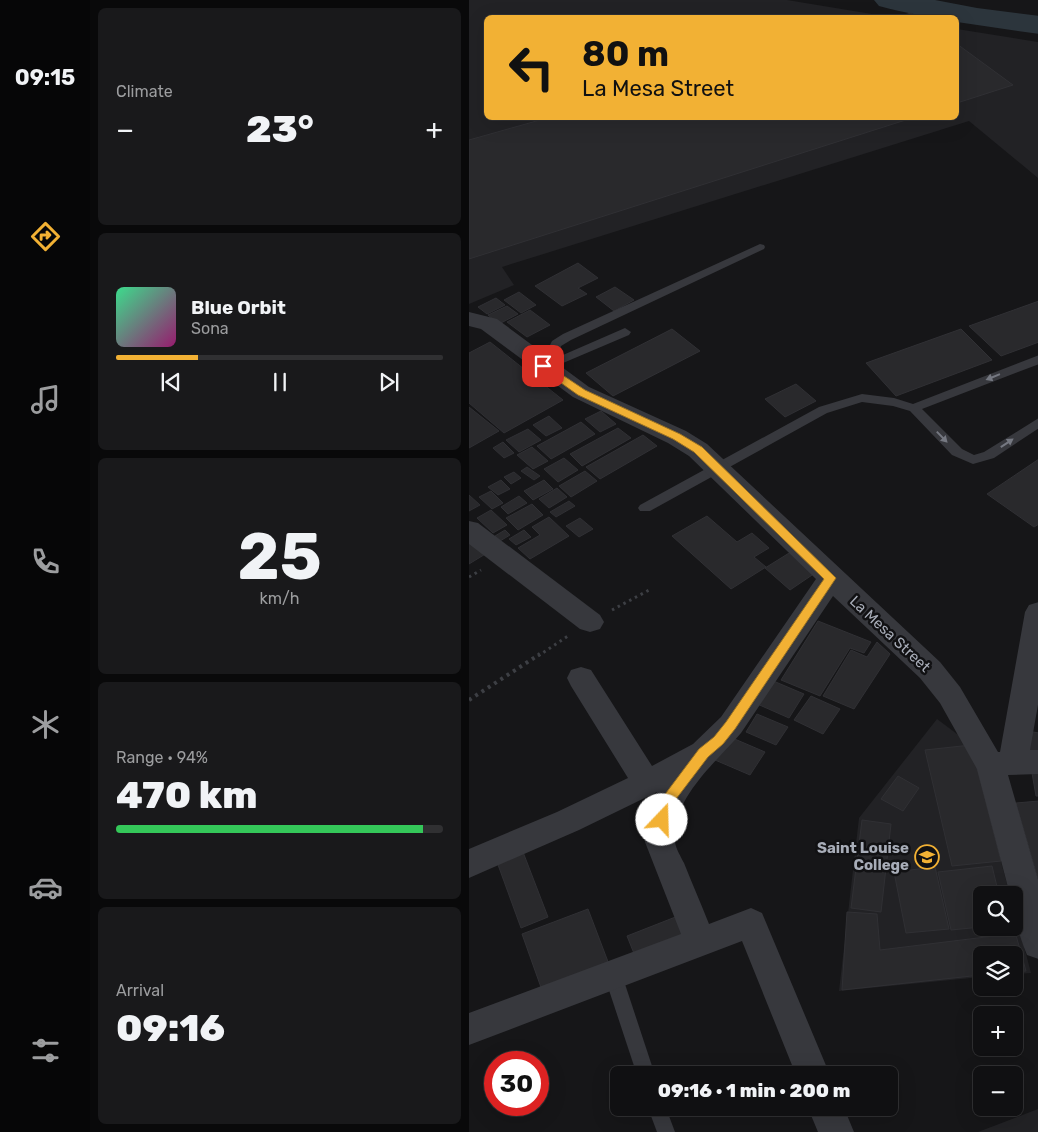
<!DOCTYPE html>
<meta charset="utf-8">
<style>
body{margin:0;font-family:Rubik,sans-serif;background:#19191b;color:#f1f3f6;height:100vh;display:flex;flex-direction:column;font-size:19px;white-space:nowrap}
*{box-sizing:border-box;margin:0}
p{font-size:16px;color:#9c9d9f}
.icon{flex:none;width:28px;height:28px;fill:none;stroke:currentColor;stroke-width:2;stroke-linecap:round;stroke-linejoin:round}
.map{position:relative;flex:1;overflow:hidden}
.panel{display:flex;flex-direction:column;gap:8px;padding:8px;background:#09090a;width:379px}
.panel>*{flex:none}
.guide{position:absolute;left:15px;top:15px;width:475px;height:105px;border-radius:8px;box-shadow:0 5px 20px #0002,0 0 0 1px #303032;background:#f2b134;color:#111;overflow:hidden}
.buttons{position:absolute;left:504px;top:886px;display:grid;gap:10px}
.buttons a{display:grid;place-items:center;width:50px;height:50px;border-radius:8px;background:#101012;box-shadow:0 5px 20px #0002,0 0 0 1px #303032;font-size:25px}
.speed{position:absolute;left:15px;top:1051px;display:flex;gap:10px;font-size:25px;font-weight:700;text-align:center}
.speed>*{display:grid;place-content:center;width:65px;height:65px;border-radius:50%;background:#101012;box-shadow:0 5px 20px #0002,0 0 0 1px #303032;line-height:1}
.speed .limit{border:8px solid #d22;background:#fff;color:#111}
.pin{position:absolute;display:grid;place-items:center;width:42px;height:42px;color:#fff;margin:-21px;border-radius:10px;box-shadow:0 2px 8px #0006}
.me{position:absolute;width:55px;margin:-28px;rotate:21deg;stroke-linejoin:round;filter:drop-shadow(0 0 4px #0008)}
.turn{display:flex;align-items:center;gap:18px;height:105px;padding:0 15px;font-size:22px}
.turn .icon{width:65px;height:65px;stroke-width:2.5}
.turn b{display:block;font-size:35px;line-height:42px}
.big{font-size:38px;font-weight:800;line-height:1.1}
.panel .tile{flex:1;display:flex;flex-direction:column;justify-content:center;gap:8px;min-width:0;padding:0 18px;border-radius:8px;background:#19191b}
.panel .dial{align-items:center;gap:0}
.dial b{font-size:65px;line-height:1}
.song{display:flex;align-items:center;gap:15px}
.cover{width:60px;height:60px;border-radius:8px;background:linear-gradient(135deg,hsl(150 70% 55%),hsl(320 70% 35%))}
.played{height:5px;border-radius:2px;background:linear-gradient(90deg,#f2b134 25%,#303032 25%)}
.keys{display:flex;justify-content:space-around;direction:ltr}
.heat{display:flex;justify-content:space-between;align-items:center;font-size:28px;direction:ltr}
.charge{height:8px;border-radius:4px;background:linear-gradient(90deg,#34c759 94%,#303032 0)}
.trip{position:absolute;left:141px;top:1066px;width:288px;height:50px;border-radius:8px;background:#101012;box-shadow:0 5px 20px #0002,0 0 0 1px #303032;font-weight:800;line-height:50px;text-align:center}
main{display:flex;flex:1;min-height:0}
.tab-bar{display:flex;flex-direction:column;width:90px;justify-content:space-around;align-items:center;background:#060607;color:#9c9d9f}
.tab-bar .icon{width:35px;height:35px}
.tab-bar .active{color:#f2b134}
.tab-bar b{font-size:22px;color:#f1f3f6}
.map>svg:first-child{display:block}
</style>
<main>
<nav class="tab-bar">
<b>09:15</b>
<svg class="icon active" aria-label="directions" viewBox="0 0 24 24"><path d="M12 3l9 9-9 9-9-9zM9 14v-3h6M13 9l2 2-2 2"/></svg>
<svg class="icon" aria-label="music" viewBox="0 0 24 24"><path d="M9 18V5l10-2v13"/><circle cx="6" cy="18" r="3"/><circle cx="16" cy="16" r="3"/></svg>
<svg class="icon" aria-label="phone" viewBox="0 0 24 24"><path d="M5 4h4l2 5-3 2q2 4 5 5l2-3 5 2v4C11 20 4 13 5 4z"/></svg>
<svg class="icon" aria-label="climate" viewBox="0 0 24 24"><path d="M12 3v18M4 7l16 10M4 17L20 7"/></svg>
<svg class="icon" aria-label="car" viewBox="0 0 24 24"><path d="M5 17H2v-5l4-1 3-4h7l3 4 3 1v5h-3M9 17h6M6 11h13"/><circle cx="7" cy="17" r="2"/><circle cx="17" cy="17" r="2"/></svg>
<svg class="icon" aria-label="filters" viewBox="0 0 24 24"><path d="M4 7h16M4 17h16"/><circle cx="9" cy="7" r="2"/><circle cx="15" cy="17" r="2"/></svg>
</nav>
<section class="panel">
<div class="tile"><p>Climate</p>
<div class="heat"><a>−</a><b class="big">23°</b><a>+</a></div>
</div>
<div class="tile">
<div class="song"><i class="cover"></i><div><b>Blue Orbit</b><p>Sona</p></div></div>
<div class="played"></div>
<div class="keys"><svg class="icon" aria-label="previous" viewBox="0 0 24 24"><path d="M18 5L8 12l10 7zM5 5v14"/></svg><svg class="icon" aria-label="pause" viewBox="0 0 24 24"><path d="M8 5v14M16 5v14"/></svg><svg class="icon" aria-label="next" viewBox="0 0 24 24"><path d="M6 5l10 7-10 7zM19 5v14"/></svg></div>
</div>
<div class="tile dial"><b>25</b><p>km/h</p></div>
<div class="tile"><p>Range · 94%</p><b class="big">470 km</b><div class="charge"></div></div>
<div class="tile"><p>Arrival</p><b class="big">09:16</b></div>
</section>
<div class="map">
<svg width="570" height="1132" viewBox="0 0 570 1132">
<rect width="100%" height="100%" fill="#161618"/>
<g fill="#222225">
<path d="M0 0H318L421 17 18 18V118H488V29L569 42V178L500 121 33 267 45 285 0 304Z"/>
<path d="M468 719 500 743 541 895H512V928H545V909L562 973 545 974V955H512V977L370 991 390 818Z"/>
<path d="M569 1109V1132H509Z"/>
</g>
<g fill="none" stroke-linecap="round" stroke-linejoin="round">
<path fill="#2c353c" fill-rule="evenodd" d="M405 0H466L508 8 570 16V34L488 22V18C461 18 435 13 410 6Z"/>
</g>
<g fill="#29292c" stroke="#303034">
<path d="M442 13 449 18H425Z"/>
<path d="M488 44 544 85 488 103Z"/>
<path d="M78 118H443L0 259V140Z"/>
<path d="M109 263 129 278 109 288 118 294 93 306 66 286Z"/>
<path d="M146 287 165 300 145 311 127 297Z"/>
<path d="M50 292 67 305 52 313 35 300Z"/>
<path d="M27 298 36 305 18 314 9 307Z"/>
<path d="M570 301V342L532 356 500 326Z"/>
<path d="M38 306 49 314 30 324 19 315Z"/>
<path d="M61 310 81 325 58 337 38 322Z"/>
<path d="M203 329 231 351 144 396 117 373Z"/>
<path d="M492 329 523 360 427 396 397 363Z"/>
<path d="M21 342 94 400 35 433 0 403V353Z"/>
<path d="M327 384 347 401 316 417 296 399Z"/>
<path d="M0 407 30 431 0 448Z"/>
<path d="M132 411 147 424 131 432 116 419Z"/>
<path d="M80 416 93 428 77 436 64 425Z"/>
<path d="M112 422 126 434 82 459 68 446Z"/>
<path d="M149 428 162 438 113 466 101 454Z"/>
<path d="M59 429 72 440 50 452 37 440Z"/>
<path d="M174 435 188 446 131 479 117 467Z"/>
<path d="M34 442 45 453 35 458 24 448Z"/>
<path d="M63 447 79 461 64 469 48 455Z"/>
<path d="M95 458 109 470 89 482 75 469Z"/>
<path d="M570 459V524L565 527 518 494Z"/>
<path d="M58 467 71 476 65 480 52 471Z"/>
<path d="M116 471 128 481 102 497 90 486Z"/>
<path d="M45 472 52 478 42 484 35 477Z"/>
<path d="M32 480 41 489 29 495 19 487Z"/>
<path d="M75 480 84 489 64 500 55 491Z"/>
<path d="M88 488 98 497 80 508 70 499Z"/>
<path d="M22 491 34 503 23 509 10 497Z"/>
<path d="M0 495 11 505 0 511Z"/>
<path d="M50 496 58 503 39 514 32 507Z"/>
<path d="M100 501 106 506 87 517 81 512Z"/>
<path d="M63 504 74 515 49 530 37 518Z"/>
<path d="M22 510 38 525 24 533 8 518Z"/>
<path d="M238 516 268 542 283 533 300 548 285 557 297 567 262 589 203 536Z"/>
<path d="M80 517 100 536 61 559 49 548 71 535 63 527Z"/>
<path d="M111 518 124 529 110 537 97 526Z"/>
<path d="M36 530 41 535 31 541 26 536Z"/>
<path d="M55 530 62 537 47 545 40 539Z"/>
<path d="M0 536 18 553 0 564Z"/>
<path d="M325 550 349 571 321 590 296 568Z"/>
<path d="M349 621 402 642 395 653 381 648 351 696 312 680Z"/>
<path d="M408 642 421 654 385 709 354 696 382 650 398 657Z"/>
<path d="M302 680 335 694 320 718 286 703Z"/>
<path d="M342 696 371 709 354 734 325 720Z"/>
<path d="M288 714 319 727 307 745 277 732Z"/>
<path d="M564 732 570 733V757L557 758Z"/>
<path d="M261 737 296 752 281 775 246 760Z"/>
<path d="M502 745 532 861 483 866 456 750Z"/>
<path d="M570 772V796H567L563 773Z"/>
<path d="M429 776 450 788 434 811 412 799Z"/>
<path d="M570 801V882L547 803Z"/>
<path d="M393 820 422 824 412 912 382 908Z"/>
<path d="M54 852 79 917 52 928 28 862Z"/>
<path d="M523 866 530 895H512V927L482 930 469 872Z"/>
<path d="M466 867 480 929 437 933 425 872Z"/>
<path d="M119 909 141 967 74 993 53 934Z"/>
<path d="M378 912 408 914 411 950 525 936 524 928H545L557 971 545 972V955H512V975L373 990Z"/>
<path d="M209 916 218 935 166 956 158 936Z"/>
</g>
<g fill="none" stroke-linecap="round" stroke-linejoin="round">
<g stroke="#3d3f44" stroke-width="3" stroke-dasharray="2.5 4" stroke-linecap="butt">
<path d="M0 577 12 570"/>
<path d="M143 610 182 589"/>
<path d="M69 656 99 636"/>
</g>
<path stroke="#3d3f44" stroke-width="4" stroke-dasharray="3 4.5" stroke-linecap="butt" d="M0 700 71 654"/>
<g fill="#37383d" fill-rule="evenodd">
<path d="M291 244 295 245 296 247 295 249 102 340 92 346 91 349 94 355 156 328 162 332 160 335 87 366H79L77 363 84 358 79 349 83 341 94 334Z"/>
<path d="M570 355V364L453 409 493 449 505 455 515 452 570 418V428L525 458 504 464 483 455 441 411 424 406 393 402 358 413 181 511H171L169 508 171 505 350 407 393 394 425 398 444 404Z"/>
<path d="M144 967 150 969 153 975 186 1075H168L135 975 138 969Z"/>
<path d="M179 1108H197L206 1132H188Z"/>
</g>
<g fill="#37383d" fill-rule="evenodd">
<path d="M0 312 28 319 120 387 217 431 238 444 471 662 491 687 529 752H531L556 612 560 605 570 602V699L561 750H570V774L539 775 570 883V959L558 955C550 936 545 916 545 895H541L508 769 471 703 451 678 364 596 272 733C248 761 201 800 206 842 207 849 212 857 215 863 223 883 232 904 240 924L282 908 293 913 361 1075H327L273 941 0 1045V1013L212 934 176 842 178 820 188 792 110 830 0 878V849L88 812 159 778 102 686 98 678 102 670 112 667 122 670 183 766 224 744 252 717 347 579 220 456 199 443 104 397 12 329 0 326Z"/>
<path d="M0 521 9 523 131 615 135 622 131 629 121 632 111 629 0 544Z"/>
<path d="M339 1108H375L385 1132H349Z"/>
</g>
</g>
<defs><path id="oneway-solid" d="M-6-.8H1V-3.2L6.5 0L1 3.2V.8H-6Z" transform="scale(1.25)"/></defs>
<g fill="#757881">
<use href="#oneway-solid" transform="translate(524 377) rotate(158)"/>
<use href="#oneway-solid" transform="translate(473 437) rotate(46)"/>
<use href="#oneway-solid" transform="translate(538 443) rotate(-34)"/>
</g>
<path fill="#f2b134" stroke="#9d7322" d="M74 362 116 390 211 434 233 447 367 578 266 729 254 744 239 757 204 803 197 824 193 826 188 824 186 820 194 797 230 749 245 737 257 722 355 579 225 452 204 439 109 395 71 368V363Z"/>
<defs>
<g id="school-ring" transform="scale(1.25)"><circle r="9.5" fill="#111113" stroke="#f2b134" stroke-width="1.5"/><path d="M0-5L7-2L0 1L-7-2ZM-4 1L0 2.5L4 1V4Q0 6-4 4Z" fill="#f2b134"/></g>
</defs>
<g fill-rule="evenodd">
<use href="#school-ring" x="458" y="857"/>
</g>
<g text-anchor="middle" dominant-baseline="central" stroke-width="5" stroke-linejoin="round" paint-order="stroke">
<g font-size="15" fill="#a8adb8" stroke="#111113">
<text transform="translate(421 634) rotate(43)">La Mesa Street</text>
</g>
<g font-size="15" font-weight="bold" fill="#a8adb8" stroke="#111113" text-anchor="end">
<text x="440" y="848">Saint Louise<tspan x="440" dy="17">College</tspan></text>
</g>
</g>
</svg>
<div class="buttons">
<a><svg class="icon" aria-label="search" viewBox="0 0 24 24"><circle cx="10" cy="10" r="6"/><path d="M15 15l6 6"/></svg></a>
<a><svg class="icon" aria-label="layers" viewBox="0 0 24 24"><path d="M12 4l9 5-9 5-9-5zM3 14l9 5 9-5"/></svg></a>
<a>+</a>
<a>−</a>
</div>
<div class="speed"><div class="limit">30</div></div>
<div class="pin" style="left:74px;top:366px;background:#d93025"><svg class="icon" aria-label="arrive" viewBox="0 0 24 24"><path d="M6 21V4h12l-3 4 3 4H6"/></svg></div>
<svg class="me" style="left:193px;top:820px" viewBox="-20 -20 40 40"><circle r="19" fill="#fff"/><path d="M0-13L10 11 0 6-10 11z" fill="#f2b134"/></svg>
<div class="trip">09:16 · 1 min · 200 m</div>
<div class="guide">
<div class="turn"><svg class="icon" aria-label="left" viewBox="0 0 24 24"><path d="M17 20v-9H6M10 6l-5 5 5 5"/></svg><div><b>80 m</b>La Mesa Street</div></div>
</div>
</div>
</main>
